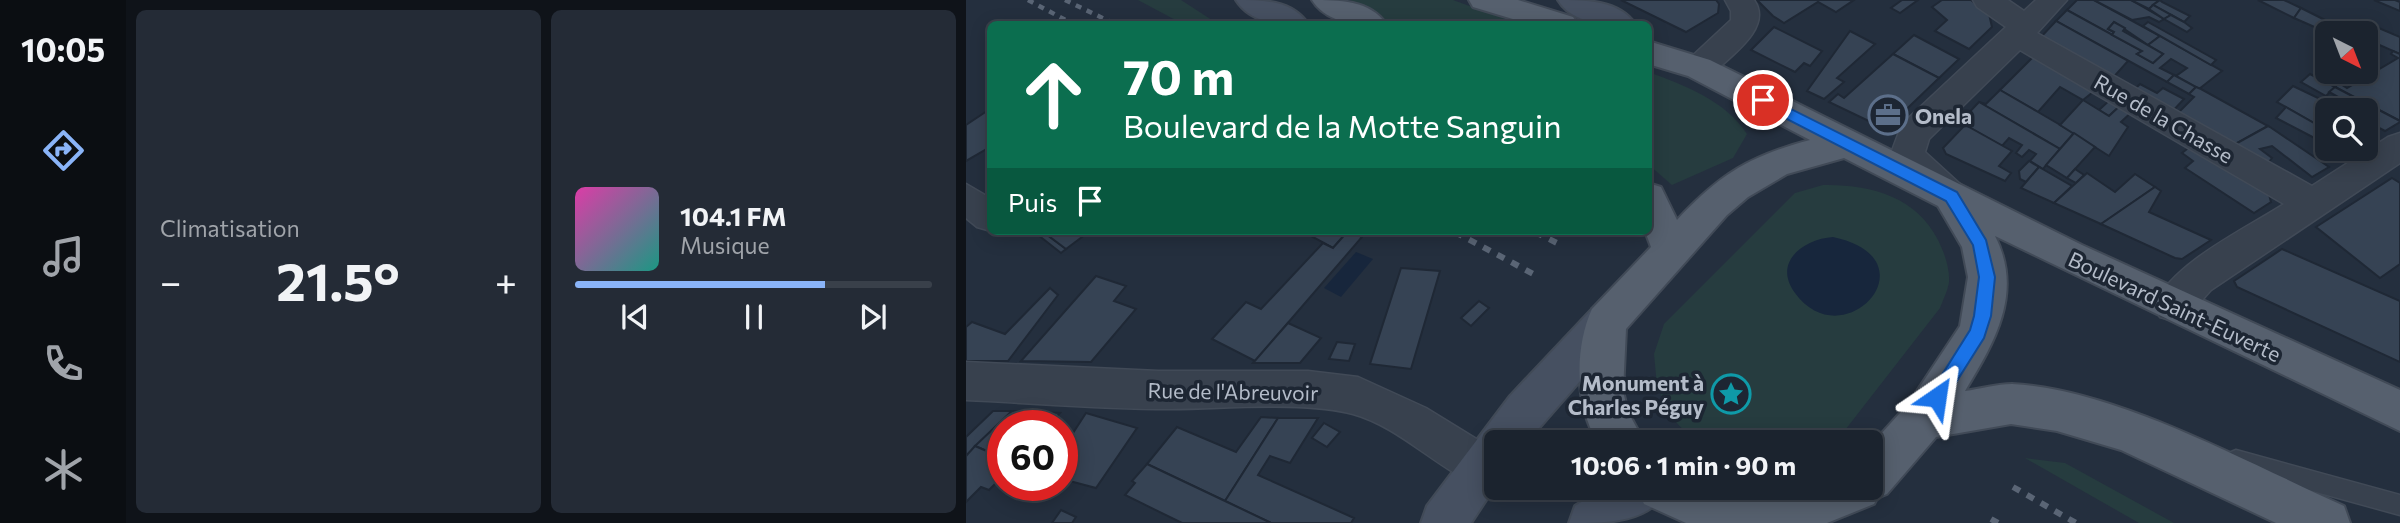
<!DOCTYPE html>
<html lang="fr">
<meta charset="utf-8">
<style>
body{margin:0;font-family:Commissioner,sans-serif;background:#242b36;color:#f1f3f6;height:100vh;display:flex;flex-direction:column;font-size:26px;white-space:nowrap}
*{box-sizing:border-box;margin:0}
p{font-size:23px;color:#a0a4aa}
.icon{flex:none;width:38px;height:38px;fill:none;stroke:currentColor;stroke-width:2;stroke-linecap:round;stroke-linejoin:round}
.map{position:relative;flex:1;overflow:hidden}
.drawer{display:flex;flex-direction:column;gap:10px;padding:10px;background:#0f1319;width:840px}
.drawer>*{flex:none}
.hud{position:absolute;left:21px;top:21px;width:665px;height:214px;border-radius:10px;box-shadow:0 4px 18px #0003,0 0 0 2px #39404a;background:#0b6e4f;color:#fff;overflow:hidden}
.needle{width:46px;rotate:138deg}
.controls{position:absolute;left:1349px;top:21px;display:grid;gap:14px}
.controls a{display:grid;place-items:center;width:63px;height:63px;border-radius:10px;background:#1b232e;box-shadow:0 4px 18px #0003,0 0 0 2px #39404a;font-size:35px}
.speed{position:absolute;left:21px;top:410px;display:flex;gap:14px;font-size:35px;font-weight:700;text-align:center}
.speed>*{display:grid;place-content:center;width:91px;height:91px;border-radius:50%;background:#1b232e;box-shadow:0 4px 18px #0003,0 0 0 2px #39404a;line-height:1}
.speed .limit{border:10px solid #d22;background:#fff;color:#111}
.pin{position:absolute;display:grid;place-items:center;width:60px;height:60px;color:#fff;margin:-30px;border:4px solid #fff;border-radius:50%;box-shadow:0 2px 7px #0007}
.me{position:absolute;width:77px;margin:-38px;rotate:32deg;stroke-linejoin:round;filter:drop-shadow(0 0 5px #0008)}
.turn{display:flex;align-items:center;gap:24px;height:147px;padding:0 21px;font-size:32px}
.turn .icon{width:91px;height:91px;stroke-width:2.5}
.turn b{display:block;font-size:49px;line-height:60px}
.then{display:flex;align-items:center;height:66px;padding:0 21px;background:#0003;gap:14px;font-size:26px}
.big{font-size:52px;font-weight:700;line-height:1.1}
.drawer .tile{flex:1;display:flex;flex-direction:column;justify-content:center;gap:10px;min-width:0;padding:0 24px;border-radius:10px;background:#242b36}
.song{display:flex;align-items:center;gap:21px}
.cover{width:84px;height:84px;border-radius:10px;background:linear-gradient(135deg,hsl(320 70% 55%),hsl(170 70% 35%))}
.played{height:7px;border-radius:4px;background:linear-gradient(90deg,#8ab4f8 70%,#39404a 70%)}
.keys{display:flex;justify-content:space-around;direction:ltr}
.heat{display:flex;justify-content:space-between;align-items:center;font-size:38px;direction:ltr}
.drawer .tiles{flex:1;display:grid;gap:10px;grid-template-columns:repeat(2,1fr)}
.trip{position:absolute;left:518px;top:430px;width:399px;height:70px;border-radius:10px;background:#1b232e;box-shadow:0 4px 18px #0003,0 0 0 2px #39404a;font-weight:700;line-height:70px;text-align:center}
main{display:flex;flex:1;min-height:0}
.tabs{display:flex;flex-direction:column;width:126px;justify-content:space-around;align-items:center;background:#0b0e12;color:#a0a4aa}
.tabs .icon{width:49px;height:49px}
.tabs .selected{color:#8ab4f8}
.tabs b{font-size:32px;color:#f1f3f6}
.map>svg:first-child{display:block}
</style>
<main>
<nav class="tabs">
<b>10:05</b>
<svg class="icon selected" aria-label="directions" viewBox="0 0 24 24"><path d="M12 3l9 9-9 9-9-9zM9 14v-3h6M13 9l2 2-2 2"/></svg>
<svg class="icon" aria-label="music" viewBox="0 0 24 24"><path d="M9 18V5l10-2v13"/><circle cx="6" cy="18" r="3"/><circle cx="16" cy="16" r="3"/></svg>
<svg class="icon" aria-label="phone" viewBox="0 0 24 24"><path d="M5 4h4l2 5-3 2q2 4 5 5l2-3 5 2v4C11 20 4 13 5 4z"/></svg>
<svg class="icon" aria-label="climate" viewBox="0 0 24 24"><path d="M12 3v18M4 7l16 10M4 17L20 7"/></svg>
</nav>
<section class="drawer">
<div class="tiles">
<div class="tile"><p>Climatisation</p>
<div class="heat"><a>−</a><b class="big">21.5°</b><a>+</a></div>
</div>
<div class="tile">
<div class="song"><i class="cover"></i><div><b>104.1 FM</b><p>Musique</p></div></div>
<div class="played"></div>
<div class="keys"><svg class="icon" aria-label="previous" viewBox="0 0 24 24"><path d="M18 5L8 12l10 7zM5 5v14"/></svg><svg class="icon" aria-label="pause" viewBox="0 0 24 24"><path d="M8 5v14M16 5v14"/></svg><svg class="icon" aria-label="next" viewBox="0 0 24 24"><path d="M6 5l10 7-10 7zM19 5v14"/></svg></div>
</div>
</div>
</section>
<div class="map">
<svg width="1434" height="523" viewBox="0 0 1434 523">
<rect width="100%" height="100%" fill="#242f3e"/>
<g fill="#263c3f">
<path d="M172 0H215L252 24H217Z"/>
<path d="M384 0H487L553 24H427Z"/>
<path d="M683 72C719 86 759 100 781 134L767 158 706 185 683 165Z"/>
<path d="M857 185C903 184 950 196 972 240 978 252 984 268 983 282 982 290 977 300 974 308L869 443H730L705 417 691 386 688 354 698 324 829 193Z"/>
<path d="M1059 458 1099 463 1208 523H1173Z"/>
</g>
<g fill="#17263c">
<path d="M867 237C970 259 878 360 829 293 806 262 838 239 867 237Z"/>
<path d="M390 252 407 259 375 297 358 288Z"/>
</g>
<g fill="#364354" stroke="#1f2835" stroke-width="2">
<path d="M655 0H750L753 4 752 13 720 32Z"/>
<path d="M791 0H888L870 12 852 2 818 23 807 16Z"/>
<path d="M936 0H952L934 13 925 8Z"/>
<path d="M976 0H1005L1023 14 1026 27 1003 49 969 31 981 20 966 7Z"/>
<path d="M1111 0H1128L1194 36 1182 45 1148 22 1142 29 1148 32 1146 35 1101 10Z"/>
<path d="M1128 0H1165L1198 19 1193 22 1183 17 1166 20Z"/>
<path d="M1165 0H1193L1183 9Z"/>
<path d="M1194 0 1196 2 1224 16 1218 22 1187 5Z"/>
<path d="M1292 0H1318L1335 8 1328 18Z"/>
<path d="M1408 0H1429L1434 2V11Z"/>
<path d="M1187 5 1205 15 1198 19 1183 9Z"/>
<path d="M1335 8 1365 23 1388 33H1362L1328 18Z"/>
<path d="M1101 10 1176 51 1171 54 1187 63 1197 54 1182 45 1194 36 1256 71 1233 89 1210 76 1221 68 1205 59 1194 68 1208 75 1201 82 1090 21Z"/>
<path d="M1205 15 1218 22 1226 28 1221 32 1198 19Z"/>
<path d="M1394 20 1434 37V54L1400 39V33L1386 32Z"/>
<path d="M1090 21 1162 61 1145 80 1073 39Z"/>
<path d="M1148 22 1159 28 1157 31 1197 54 1187 63 1171 54 1176 51 1146 35 1148 32 1142 29Z"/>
<path d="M1182 22 1250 60 1245 65 1177 26Z"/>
<path d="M808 27 856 51 844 66 838 63 829 72 785 50Z"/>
<path d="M884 31 909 44 871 78 878 82 858 99 841 91Z"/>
<path d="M948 35 993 59 973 78 927 54Z"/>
<path d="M1427 51 1434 54V121L1369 87 1373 83 1381 88 1432 58 1425 54Z"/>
<path d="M927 54 973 78 925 124 911 125 863 102 872 94 878 98Z"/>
<path d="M1068 56 1132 88 1117 100 1094 87 1072 112 1034 90Z"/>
<path d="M1344 74 1369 87 1360 96 1335 82Z"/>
<path d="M1208 75 1230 87 1223 94 1201 82Z"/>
<path d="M1174 84 1191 93 1197 88 1218 99 1204 114 1166 92Z"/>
<path d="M1327 86 1371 107 1362 110V131L1311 102Z"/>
<path d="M1230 87 1235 89 1302 126 1264 147 1209 116 1228 97 1223 94Z"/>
<path d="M1369 87 1388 97 1383 103 1363 92Z"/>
<path d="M1034 90 1072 112 1108 133 1094 149 1013 102 1020 104Z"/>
<path d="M1147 97 1157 103 1143 116 1133 110Z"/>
<path d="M1388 97 1434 121V122L1419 131 1400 121V110L1383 103Z"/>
<path d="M1117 100 1143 116 1157 103 1168 110 1155 122 1162 127 1143 156 1094 125Z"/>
<path d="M1013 102 1094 149 1077 169 1064 161 1070 154 1063 150 1056 157 1050 153 1056 145 1043 138 1036 146 994 122Z"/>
<path d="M1320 107 1362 131V140L1358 143 1310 118Z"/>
<path d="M24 109V147L0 161V125Z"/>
<path d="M994 122 1046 151 1033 166 1045 173 1039 181 980 154 977 148 998 126Z"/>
<path d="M1302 126 1304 127 1363 167 1346 177 1306 146 1294 149 1306 158 1299 167 1264 147Z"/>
<path d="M1108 133 1129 147 1101 178 1080 165Z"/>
<path d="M1226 145 1302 191 1305 202 1288 213 1219 168 1227 161 1216 153Z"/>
<path d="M1063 161 1073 167 1060 182 1054 179 1053 171Z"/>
<path d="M1073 167 1106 186 1088 203 1055 188Z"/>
<path d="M1109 169 1118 175 1110 183 1101 178Z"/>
<path d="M1121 173 1149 192 1169 174 1189 187 1135 224 1088 203Z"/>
<path d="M1426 178 1434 183V264L1414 278 1350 227Z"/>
<path d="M1189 187 1195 191 1183 212 1245 240 1216 259 1209 258 1135 224Z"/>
<path d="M67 231H76L100 249 95 253Z"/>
<path d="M76 231H124L100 249Z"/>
<path d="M350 231H382L367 248 345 236Z"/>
<path d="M382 231 396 237 289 361 246 339 280 302 295 309 357 243 367 248Z"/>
<path d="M1316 249 1434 301V362L1271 287 1268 281Z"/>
<path d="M435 268 474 271 445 369 404 364Z"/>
<path d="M130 276 160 286 148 301 170 309 125 362 55 361Z"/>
<path d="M84 288 92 295 42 361H0V327L6 322 39 334Z"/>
<path d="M513 301 523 308 505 326 495 318Z"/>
<path d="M322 323 355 338 334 363H287Z"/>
<path d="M371 342 389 344 383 361 363 359Z"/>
<path d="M27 411H46L0 456V437Z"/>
<path d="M46 411 94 413 83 425H37V458L9 446Z"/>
<path d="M120 413 171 428 130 488 96 479V450Z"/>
<path d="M295 417 312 418 259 501 181 464 211 427 270 452Z"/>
<path d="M312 418H352L324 463 304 456 292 475 388 518 385 523H305L259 501Z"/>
<path d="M358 423 374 432 361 447 346 438Z"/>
<path d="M9 446 37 458V476L23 490 15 487 0 502V456Z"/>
<path d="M181 464 259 501 305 523H216L159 495 169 483 166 481Z"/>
<path d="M95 510 110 517 106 523H86Z"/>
</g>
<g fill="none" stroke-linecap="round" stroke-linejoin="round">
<g stroke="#414a57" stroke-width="3">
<path id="lane" d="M1270 450 1434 495V515L1270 470 1263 467 1260 460 1263 453Z"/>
</g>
<g stroke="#414a57" stroke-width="3">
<g id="street">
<path d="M759 0H788C808 28 763 57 744 76L733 79 722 76 718 68 722 60 765 20V11Z"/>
<path d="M1007 0H1042L1058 11 1070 0H1101L1071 33 1346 186 1422 137 1434 133V163L1245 290C1229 307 1219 326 1194 317L1188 305C1208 262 1279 229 1318 204L1054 50 963 139 959 152 994 184 999 194 994 204C988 206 984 208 978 206 963 203 932 170 924 156L936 124 1040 27 1011 7Z"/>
<path d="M0 184 24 198 25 231 11 227 0 218Z"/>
<path d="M0 362 192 371H342L392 377 460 408 530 451V481L516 487C471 469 434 427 387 414 339 401 253 409 201 409 134 409 67 403 0 400Z"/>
</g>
</g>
<g stroke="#414a57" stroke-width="4">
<g id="secondary">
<path d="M270 0C296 0 326 0 342 24 316 26 285 24 270 0Z"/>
<path d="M592 0C618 0 653 0 669 24 643 26 607 25 592 0Z"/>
<path d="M640 304 654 309 660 322 654 335 560 443H530V485L505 523H455L461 506 544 396 626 309Z"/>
<path d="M638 488H703C684 523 642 523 603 523L609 506Z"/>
</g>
</g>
<g stroke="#414a57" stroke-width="4">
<g id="primary">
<path d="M346 0C372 0 404 0 420 24 394 26 361 24 346 0Z"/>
<path d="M503 0H552L607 17 612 24H563L507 7Z"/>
<path d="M682 41 744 60 1116 245 1434 390V431L1029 236C1058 293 1028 343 999 391 1014 389 1031 384 1046 384 1148 388 1284 464 1378 506L1384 523H1310L1155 450 1091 431 1045 424 970 437 921 494 911 498 908 504 861 523H720L678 504 671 488H905V445L943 403 994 326 1002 277 996 247 972 206 878 158 821 174 782 197 761 215 660 329 657 391 662 412 679 443H632C609 406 608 348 626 309L685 247 679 231H682V183L695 187 711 220C754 174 784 156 844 140L722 76 682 64Z"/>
</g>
</g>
<use href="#lane" fill="#38414e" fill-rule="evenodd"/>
<use href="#street" fill="#38414e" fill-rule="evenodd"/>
<use href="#secondary" fill="#465061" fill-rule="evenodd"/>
<use href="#primary" fill="#56606e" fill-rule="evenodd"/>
<g stroke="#5a6575" stroke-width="4.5" stroke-dasharray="6 6" stroke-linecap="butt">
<path d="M62 0 107 24"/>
<path d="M99 0 149 24"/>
<path d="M486 231 492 234"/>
<path d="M566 231 572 234"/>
</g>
<g stroke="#5a6575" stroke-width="6" stroke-dasharray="8 8" stroke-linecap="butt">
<path d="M489 232 573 277"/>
<path d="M569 232 595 245"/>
<path d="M1047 487 1110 523"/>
<path d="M1025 519 1032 523"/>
</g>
</g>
<path fill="#1a73e8" stroke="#114b97" stroke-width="2" d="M797 95 991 192 1020 240 1029 277 1025 316 1018 338 977 403H965L962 397 1004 330 1008 316 1013 277 1007 245 980 201 792 104V97Z"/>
<defs>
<g id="office-ring" transform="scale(2.0125)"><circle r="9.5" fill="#1d2633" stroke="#5c6f8a" stroke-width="1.5"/><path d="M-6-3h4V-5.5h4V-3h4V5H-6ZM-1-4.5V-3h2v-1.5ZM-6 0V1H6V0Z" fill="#5c6f8a"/></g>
<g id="sight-ring" transform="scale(2.0125)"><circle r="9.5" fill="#1d2633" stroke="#0f9aa8" stroke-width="1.5"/><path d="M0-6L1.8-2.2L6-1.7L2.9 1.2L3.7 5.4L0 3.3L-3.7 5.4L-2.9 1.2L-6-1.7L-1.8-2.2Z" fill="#0f9aa8"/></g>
</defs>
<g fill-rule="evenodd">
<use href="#office-ring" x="922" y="115"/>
<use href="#sight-ring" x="765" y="394"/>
</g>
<g text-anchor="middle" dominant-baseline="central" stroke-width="7" stroke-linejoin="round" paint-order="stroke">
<g font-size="21" font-weight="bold" fill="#b4bcc9" stroke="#1d2633" text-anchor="start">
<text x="949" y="115">Onela</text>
<text x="738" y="382" text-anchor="end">Monument à<tspan x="738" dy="24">Charles Péguy</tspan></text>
</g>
<g font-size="21" fill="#b4bcc9" stroke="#1d2633">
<text transform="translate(1198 118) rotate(30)">Rue de la Chasse</text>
<text transform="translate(1209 306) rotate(25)">Boulevard Saint-Euverte</text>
<text transform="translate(267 391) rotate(1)">Rue de l'Abreuvoir</text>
</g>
</g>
</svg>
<div class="controls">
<a><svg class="needle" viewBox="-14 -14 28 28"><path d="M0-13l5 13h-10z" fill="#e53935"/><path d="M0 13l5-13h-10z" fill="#a0a4aa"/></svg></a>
<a><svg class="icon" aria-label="search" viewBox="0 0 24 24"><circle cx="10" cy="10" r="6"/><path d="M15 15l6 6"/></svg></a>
</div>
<div class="speed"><div class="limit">60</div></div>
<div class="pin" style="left:797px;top:100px;background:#d93025"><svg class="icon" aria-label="arrive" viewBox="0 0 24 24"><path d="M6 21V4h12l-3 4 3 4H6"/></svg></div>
<svg class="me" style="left:971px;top:397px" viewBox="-20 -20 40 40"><path d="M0-17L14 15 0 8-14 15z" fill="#1a73e8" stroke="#fff" stroke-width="4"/></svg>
<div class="trip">10:06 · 1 min · 90 m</div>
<div class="hud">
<div class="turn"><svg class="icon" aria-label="ahead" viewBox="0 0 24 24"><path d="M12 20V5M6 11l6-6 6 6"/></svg><div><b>70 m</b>Boulevard de la Motte Sanguin</div></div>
<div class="then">Puis<svg class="icon" aria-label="arrive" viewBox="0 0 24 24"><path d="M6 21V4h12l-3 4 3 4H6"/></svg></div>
</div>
</div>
</main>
